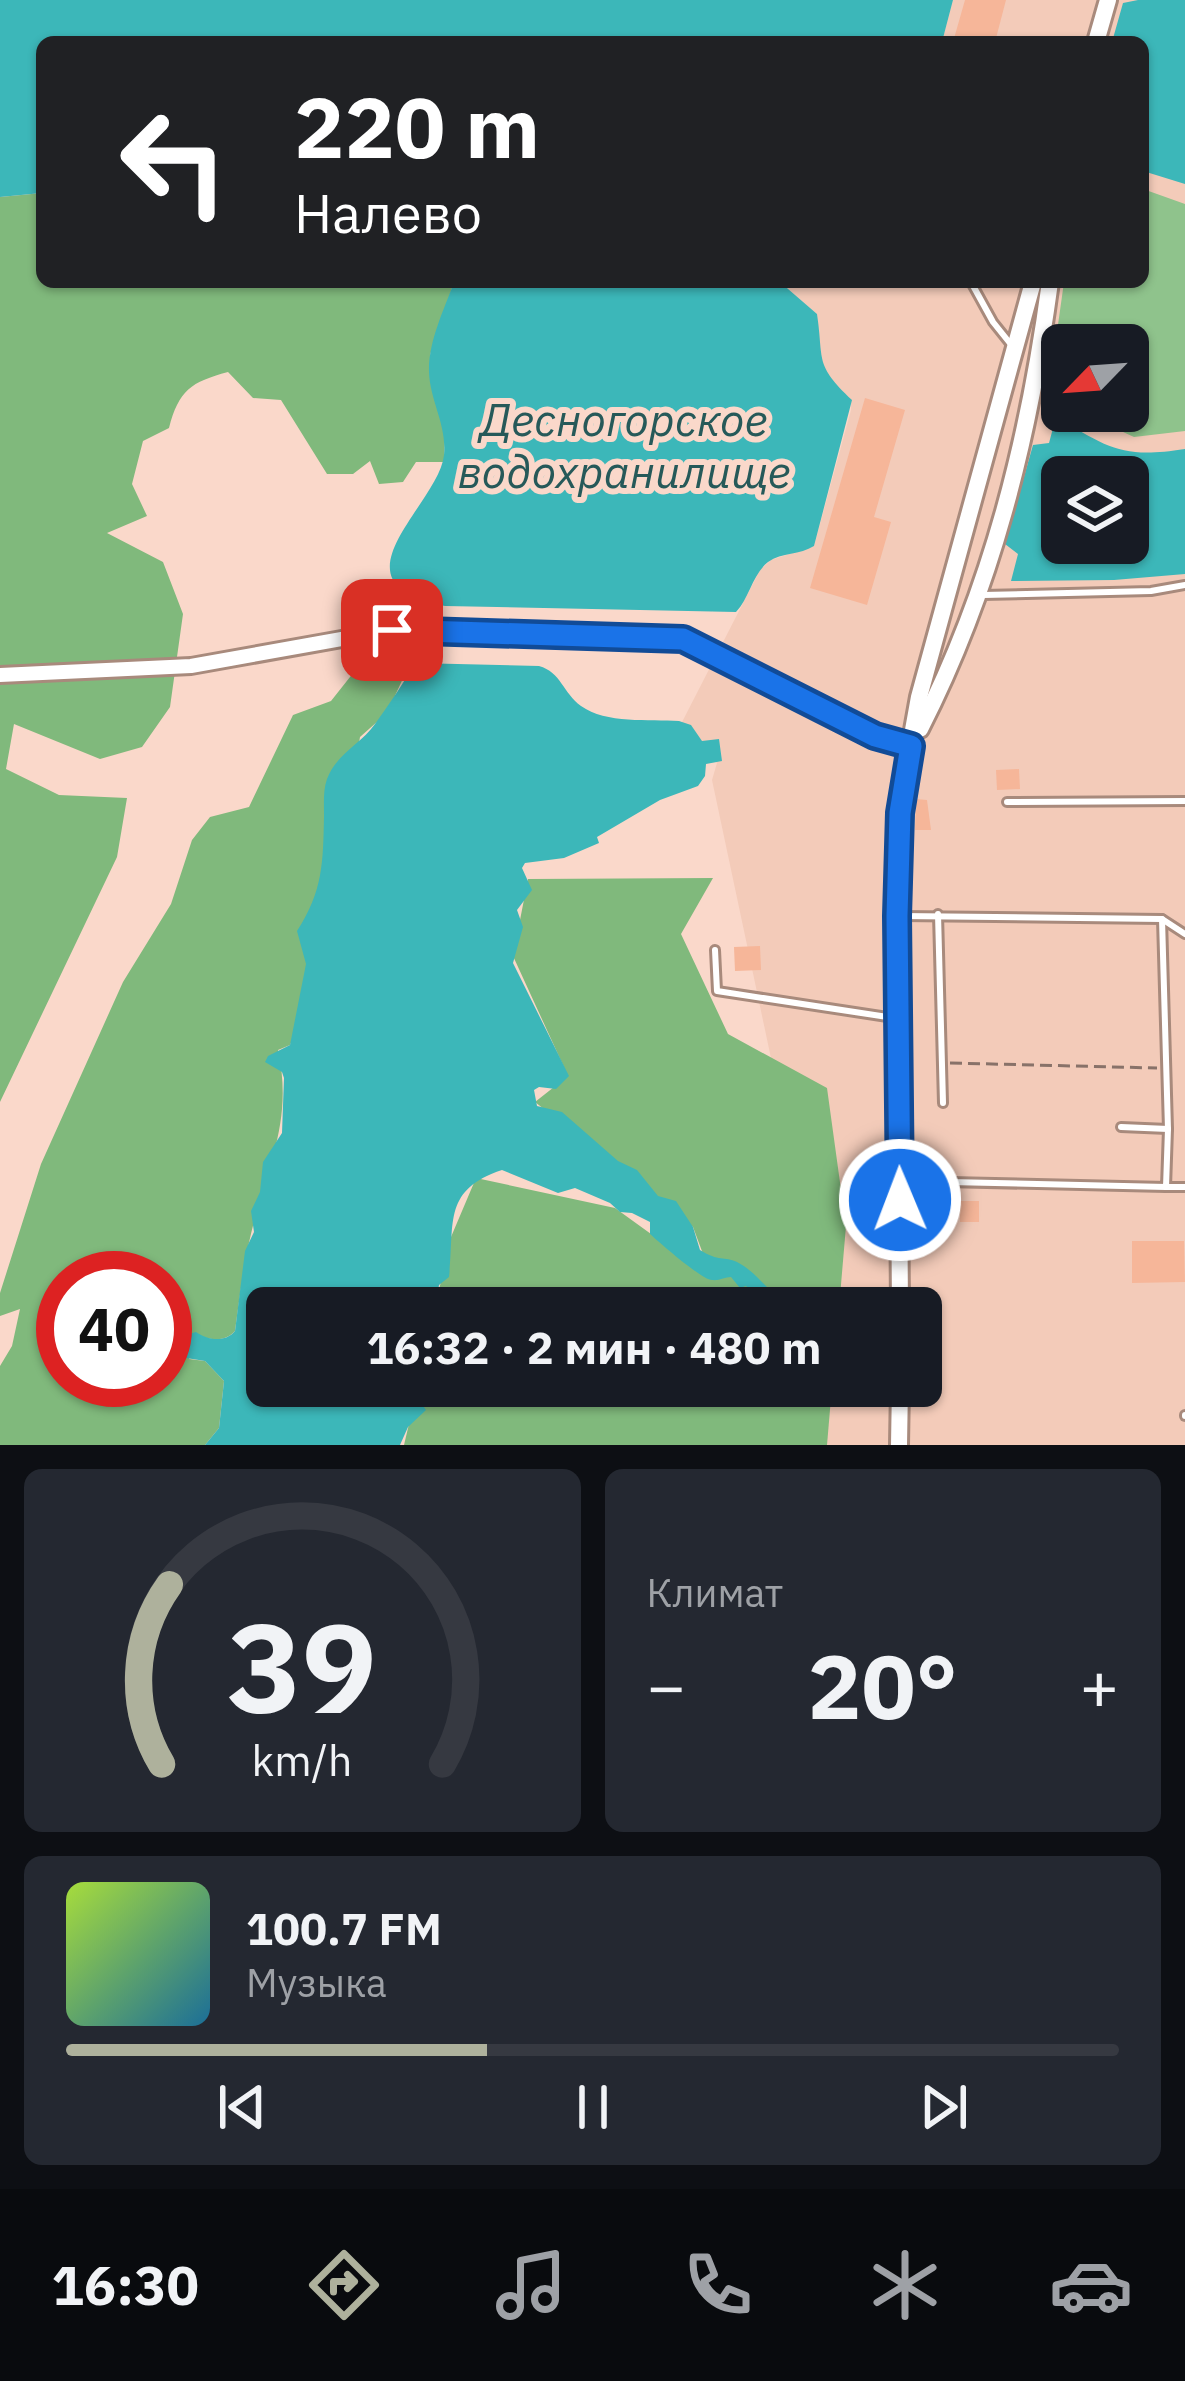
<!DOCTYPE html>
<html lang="ru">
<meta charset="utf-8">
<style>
body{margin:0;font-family:"IBM Plex Sans",sans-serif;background:#242831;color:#f1f3f6;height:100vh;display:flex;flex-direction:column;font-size:45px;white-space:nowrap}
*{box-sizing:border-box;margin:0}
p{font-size:39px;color:#9ea1a6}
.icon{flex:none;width:66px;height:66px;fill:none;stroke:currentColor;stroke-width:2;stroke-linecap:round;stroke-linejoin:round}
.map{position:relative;height:1445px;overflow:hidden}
.panel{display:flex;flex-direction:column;gap:24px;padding:24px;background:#0d0f14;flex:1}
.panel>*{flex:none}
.top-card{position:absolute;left:36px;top:36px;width:1113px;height:252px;border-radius:18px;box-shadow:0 3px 9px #0004;background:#202124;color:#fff;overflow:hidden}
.needle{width:78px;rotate:245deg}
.tools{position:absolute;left:1041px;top:324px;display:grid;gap:24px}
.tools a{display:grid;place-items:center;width:108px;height:108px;border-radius:18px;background:#171b24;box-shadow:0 3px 9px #0004;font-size:60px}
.speed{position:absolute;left:36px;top:1251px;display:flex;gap:24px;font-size:60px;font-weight:700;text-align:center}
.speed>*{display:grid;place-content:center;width:156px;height:156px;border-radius:50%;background:#171b24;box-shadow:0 3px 9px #0004;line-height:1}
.speed .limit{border:18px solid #d22;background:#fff;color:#111}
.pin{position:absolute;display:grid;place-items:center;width:102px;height:102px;color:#fff;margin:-51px;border-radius:24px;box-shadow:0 6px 18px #0006}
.me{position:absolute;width:132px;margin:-66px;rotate:359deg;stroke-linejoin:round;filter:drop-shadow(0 0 9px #0008)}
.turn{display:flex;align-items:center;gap:42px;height:252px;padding:0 60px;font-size:54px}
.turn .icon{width:156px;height:156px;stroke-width:2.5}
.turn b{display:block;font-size:84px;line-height:102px}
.big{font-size:90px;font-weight:700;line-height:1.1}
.panel .tile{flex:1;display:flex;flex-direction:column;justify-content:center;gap:18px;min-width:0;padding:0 42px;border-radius:18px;background:#242831}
.panel .dial{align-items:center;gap:0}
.dial svg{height:312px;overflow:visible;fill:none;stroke:#363941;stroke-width:7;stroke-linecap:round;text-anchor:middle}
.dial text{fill:#f1f3f6;stroke:none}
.song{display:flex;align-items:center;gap:36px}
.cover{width:144px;height:144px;border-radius:18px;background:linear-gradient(135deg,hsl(80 70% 55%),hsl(200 70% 35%))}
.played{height:12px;border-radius:6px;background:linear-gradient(90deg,#aeb19c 40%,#363941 40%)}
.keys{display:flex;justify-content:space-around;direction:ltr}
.heat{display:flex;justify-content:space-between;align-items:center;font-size:66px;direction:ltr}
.panel .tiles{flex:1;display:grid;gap:24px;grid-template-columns:1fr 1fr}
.tile:last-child{grid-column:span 2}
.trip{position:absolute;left:246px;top:1287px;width:696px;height:120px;border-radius:18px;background:#171b24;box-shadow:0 3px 9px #0004;font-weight:700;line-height:120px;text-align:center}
.dock{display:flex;height:192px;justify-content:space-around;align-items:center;background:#090b0e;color:#9ea1a6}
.dock .icon{width:84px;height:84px}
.dock .selected{color:#aeb19c}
.dock b{font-size:54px;color:#f1f3f6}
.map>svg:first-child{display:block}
</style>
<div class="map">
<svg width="1185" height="1445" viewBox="0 0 1185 1445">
<rect width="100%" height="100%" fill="#fad8ca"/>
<path fill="#f3cbb9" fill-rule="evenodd" d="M953 0H1185V1445H799L810 1386H921V1308H824L712 780 717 763 680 726 760 570 771 560 814 546 851 410V400L828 377 820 357 817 314 780 282H1143V42H942ZM1062 345H1128V411H1062ZM1062 477H1128V543H1062Z"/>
<path fill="#8fc38c" d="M1143 189 1185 204V431L1134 437 1077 411H1128V345H1062V403L1048 396 1064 282H1143Z"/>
<g fill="#80b97c" fill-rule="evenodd">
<path d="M42 193V282H454L430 355 445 432 444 462H416L403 482 379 484 370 461 353 474H327L281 400 253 398 228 372C191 382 179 390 169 428L143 441 132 484 147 516 107 533 163 562 183 614 170 707 142 747 100 759 14 724 6 769 59 795 127 798 117 857 0 1102V197Z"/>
<path d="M369 653 412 659 387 713 360 737 319 976 290 1045 278 1050C292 1115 272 1156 255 1218 245 1254 240 1294 235 1331 226 1341 213 1341 201 1336L189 1359 205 1361 224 1381 219 1428 205 1445H0V1366L12 1346 20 1309 0 1316V1293L41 1164 123 982 171 904 192 840 210 817 249 807 293 715 331 701ZM63 1278H165V1380H63Z"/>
<path d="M713 878 681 934 728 1034 827 1088 846 1226 839 1308H435L451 1237 476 1178 615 1208 712 1278 693 1227 535 1102 568 1076 513 956 528 879Z"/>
<path d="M418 1386H832L827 1445H404Z"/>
</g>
<g fill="#3cb7b9" fill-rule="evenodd">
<path d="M0 0H953L942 42H42V193L0 197Z"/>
<path d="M1138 0H1185V184L1143 171V42H1112L1123 3Z"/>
<path d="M454 282H780L817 314C824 361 814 364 852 400L814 546C800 555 782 552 768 562 752 575 750 597 736 612L445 606C324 584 439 505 444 455 447 425 430 401 429 372 428 342 444 310 454 282Z"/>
<path d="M1056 417C1109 448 1122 459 1185 449V574L1114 580 1011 581 1018 554 1005 544 1033 445 1049 443ZM1062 477H1128V543H1062Z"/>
<path d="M415 663 539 666C561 672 563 693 581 706 606 724 649 719 679 721L691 725 702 741 719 739 722 761 706 764 705 776 698 786 660 800 597 837 599 843 564 858 525 863 522 868 532 890 517 910 523 927 513 963 569 1076 556 1089 539 1087 534 1090 537 1106 562 1112 618 1161 637 1170 658 1196 676 1201 693 1227 700 1250C719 1262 724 1256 737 1262 759 1273 770 1297 793 1306L770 1308 746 1286 740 1288 731 1277C725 1277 719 1281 712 1280 702 1280 660 1243 650 1234V1222L632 1213 620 1212 610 1203 575 1188 558 1193 502 1170C442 1190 455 1223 449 1277L439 1285 435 1308H267V1386H422L419 1400 426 1410 408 1427 400 1445H205L219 1428 224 1381 205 1361 180 1357 175 1352V1338L196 1332C207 1340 225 1343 235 1331L245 1251 254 1232 251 1211 260 1192 263 1162 282 1133 284 1078 282 1072 265 1062 268 1056 290 1045 306 964 297 931C323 891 323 863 324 816 324 804 323 790 327 779 337 753 361 744 375 724 390 703 403 684 415 663Z"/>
</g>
<g fill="#f6b699">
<path d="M965 0H1006L995 42H953Z"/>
<path d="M865 398 905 410 874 517 891 522 867 605 810 588Z"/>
<path d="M1019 769 1020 789 997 790 996 770Z"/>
<path d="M916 799 927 800 931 830H915Z"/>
<path d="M760 946 761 970 735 971 734 947Z"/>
<rect x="960" y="1201" width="19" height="21"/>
<path d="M1132 1241H1184L1185 1282 1132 1283Z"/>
</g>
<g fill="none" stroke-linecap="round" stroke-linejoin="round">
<g stroke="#a88a7c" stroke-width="12">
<g id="service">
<path d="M971 282 993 322 1013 347"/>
<path d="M983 595 1151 591 1185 585"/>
<path d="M1007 802 1185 801"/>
<path d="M938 914 943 1103"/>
<path d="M901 916 1162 919 1185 934"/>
<path d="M715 950 717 991 894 1018"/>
<path d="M1121 1127 1168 1129 1162 919"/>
<path d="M903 1181 1166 1187 1168 1129"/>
<path d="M1166 1187H1185"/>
<path d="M1185 1415V1416"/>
</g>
</g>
<g stroke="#a88a7c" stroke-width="20">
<path id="minor" d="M0 675 191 666 392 630 683 639 875 736 911 745"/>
</g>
<g stroke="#a88a7c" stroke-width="22">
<g id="tertiary">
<path d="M1096 42 1108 0"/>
<path d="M920 729C992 588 1029 438 1050 282"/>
<path d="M900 1308 897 916 904 780 919 697 1033 282"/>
<path d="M899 1445 900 1386"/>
</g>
</g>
<path stroke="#887269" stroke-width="3" stroke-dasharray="12 6" stroke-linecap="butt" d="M950 1063 1157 1068"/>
<use href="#service" stroke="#fff" stroke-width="6"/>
<use href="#minor" stroke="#fff" stroke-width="14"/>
<use href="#tertiary" stroke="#fff" stroke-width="16"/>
</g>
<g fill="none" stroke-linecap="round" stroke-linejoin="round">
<g stroke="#114b97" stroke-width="30">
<path id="route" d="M392 630 683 639 875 736 911 746 900 813 897 916 900 1200"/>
</g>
<use href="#route" stroke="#1a73e8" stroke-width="21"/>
</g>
<g text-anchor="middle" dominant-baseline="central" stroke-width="12" stroke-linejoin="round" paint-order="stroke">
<g font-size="45" font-style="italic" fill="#265959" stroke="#fad8ca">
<text x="624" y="419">Десногорское<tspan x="624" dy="52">водохранилище</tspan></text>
</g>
</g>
</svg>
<div class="tools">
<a><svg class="needle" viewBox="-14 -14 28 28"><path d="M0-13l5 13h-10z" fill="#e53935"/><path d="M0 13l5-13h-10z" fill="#9ea1a6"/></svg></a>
<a><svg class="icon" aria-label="layers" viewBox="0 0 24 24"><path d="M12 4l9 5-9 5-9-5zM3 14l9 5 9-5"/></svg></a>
</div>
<div class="speed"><div class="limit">40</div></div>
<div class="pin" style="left:392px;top:630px;background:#d93025"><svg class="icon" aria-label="arrive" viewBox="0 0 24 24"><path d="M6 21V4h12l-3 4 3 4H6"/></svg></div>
<svg class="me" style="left:900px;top:1200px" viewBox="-20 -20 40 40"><circle r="17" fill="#1a73e8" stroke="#fff" stroke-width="3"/><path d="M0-11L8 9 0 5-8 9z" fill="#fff"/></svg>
<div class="trip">16:32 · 2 мин · 480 m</div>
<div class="top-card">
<div class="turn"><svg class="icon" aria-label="left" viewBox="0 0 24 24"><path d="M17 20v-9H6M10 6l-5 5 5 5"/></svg><div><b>220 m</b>Налево</div></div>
</div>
</div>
<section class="panel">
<div class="tiles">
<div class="tile dial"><svg viewBox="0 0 100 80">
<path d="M14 69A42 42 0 1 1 86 69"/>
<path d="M14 69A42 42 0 0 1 16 23" stroke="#aeb19c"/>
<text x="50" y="56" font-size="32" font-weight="700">39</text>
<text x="50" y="72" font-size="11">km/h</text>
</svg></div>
<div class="tile"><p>Климат</p>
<div class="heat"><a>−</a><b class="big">20°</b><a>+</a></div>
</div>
<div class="tile">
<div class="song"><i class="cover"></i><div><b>100.7 FM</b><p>Музыка</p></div></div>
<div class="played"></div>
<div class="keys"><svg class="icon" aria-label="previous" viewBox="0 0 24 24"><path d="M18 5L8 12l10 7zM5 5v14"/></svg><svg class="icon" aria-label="pause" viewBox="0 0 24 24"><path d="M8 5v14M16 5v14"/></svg><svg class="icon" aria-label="next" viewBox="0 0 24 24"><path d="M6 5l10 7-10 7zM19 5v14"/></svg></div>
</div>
</div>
</section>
<nav class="dock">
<b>16:30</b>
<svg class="icon selected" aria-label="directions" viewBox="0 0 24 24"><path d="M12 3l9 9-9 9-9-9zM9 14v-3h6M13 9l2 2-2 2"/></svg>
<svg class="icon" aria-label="music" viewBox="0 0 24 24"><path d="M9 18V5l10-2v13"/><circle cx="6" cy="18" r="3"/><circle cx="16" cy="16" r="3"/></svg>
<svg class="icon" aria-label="phone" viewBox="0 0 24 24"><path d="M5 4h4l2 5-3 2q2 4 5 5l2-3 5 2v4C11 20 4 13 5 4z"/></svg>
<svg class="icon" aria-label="climate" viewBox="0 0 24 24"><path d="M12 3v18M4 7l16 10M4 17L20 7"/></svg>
<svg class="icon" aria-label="car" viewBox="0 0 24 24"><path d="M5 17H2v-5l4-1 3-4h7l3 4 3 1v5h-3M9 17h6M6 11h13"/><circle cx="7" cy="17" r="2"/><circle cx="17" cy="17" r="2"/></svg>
</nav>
